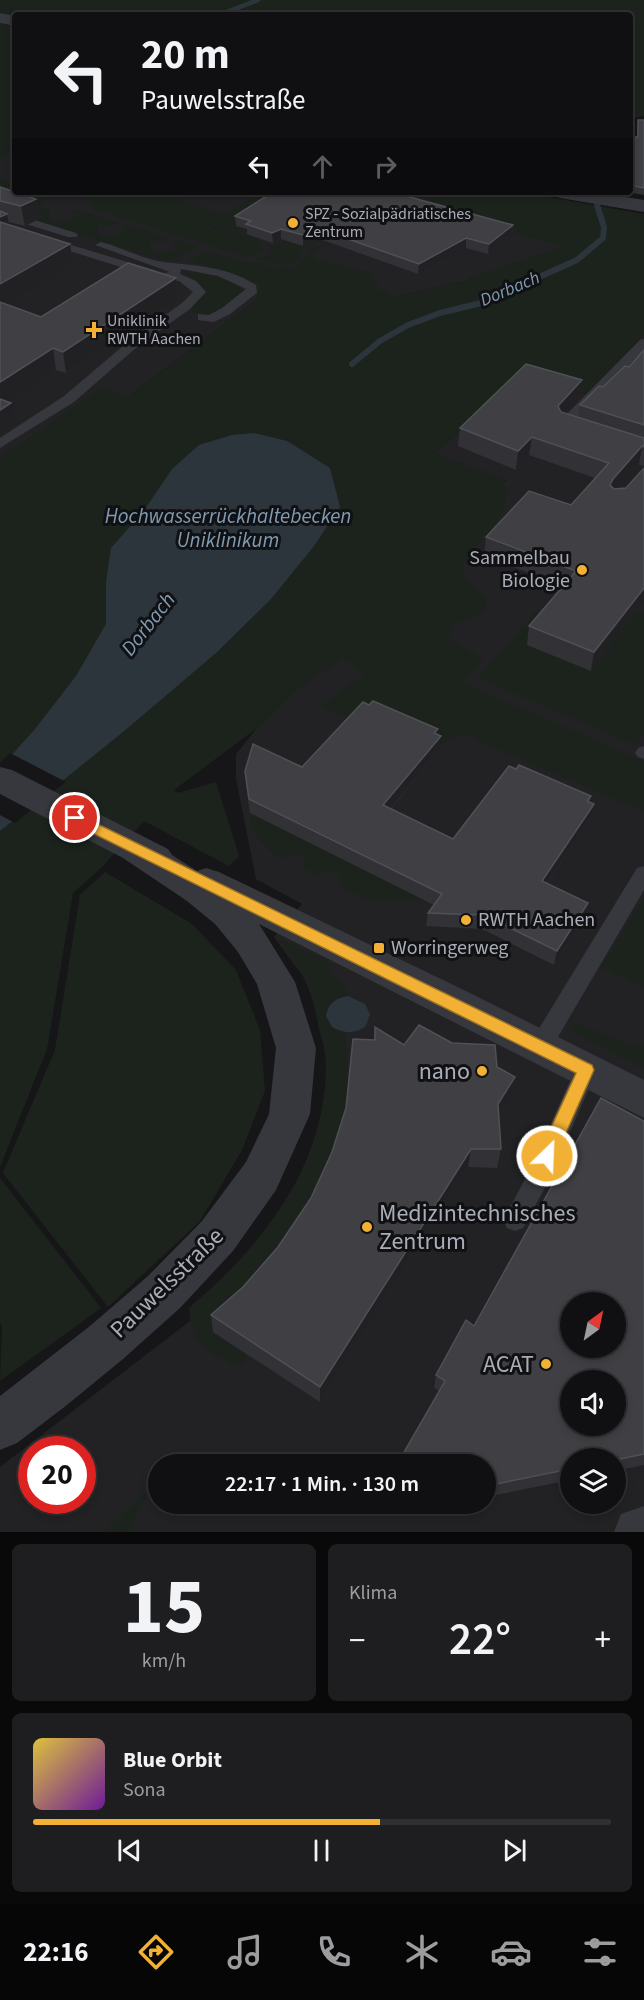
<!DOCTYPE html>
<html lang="de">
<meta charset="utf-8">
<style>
body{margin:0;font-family:"Source Sans 3",sans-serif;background:#1e1e20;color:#f1f3f6;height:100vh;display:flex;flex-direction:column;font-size:22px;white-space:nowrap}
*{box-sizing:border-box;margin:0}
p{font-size:20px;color:#9c9d9f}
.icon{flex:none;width:33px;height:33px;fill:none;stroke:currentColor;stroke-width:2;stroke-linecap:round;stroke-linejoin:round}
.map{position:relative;height:1532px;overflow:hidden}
.sheet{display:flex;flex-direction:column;gap:12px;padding:12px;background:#09090a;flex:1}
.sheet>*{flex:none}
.guide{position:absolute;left:12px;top:12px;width:621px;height:183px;border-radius:6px;box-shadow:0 3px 9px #0003,0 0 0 2px #303032;background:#101012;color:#f1f3f6;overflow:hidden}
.needle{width:39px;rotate:33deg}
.controls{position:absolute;left:560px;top:1292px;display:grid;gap:12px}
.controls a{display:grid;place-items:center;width:66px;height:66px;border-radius:50%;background:#101012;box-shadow:0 3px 9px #0003,0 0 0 2px #303032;font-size:30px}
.speed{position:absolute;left:18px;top:1436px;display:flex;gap:12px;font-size:30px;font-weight:700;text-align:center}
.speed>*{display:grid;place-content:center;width:78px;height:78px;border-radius:50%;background:#101012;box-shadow:0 3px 9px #0003,0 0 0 2px #303032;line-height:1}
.speed .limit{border:9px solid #d22;background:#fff;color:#111}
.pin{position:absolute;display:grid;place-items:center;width:51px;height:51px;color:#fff;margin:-26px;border:3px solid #fff;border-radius:50%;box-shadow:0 2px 6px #0007}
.me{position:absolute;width:66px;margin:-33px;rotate:24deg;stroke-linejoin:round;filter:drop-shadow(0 0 4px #0008)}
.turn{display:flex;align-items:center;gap:21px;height:126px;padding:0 30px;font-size:27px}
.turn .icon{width:78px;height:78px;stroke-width:2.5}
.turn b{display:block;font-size:42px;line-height:51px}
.lanes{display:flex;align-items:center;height:57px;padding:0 30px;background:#0003;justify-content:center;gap:30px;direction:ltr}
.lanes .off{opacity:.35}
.big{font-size:45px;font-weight:600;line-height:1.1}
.sheet .tile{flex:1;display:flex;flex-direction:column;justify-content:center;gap:9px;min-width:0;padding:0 21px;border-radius:9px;background:#1e1e20}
.sheet .dial{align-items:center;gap:0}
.dial b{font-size:78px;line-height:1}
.song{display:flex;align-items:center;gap:18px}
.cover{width:72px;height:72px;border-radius:9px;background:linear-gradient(135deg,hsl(50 70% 55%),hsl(280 70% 35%))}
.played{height:6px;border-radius:3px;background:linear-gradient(90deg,#f2b134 60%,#303032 60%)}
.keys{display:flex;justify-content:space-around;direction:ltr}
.heat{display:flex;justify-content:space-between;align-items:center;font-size:33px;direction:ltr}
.sheet .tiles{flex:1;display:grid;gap:12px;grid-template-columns:1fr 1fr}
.tile:last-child{grid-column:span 2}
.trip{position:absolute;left:148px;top:1454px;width:348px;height:60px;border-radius:30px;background:#101012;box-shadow:0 3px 9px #0003,0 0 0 2px #303032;font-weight:600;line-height:60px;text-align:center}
.tab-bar{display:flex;height:96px;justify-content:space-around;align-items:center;background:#060607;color:#9c9d9f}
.tab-bar .icon{width:42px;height:42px}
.tab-bar .current{color:#f2b134}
.tab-bar b{font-size:27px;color:#f1f3f6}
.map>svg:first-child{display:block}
</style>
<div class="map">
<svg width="644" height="1532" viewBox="0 0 644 1532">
<rect width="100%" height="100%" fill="#161618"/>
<g fill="#222225" fill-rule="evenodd">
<path d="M15 141V192H520L541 196 515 233 565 246 462 282 393 297 290 275 129 396 0 457V147Z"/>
<path d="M644 334V1532H0V1467L238 1284 307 1180 336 1072 316 994 274 937 302 904 256 879 236 779V754L257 728 506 480 435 454 517 373 585 394ZM570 1302H615V1347H570ZM570 1380H615V1425H570ZM32 1449H82V1500H32ZM570 1458H615V1503H570ZM159 1464H486V1503H159Z"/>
</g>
<g fill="#1c231d">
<path d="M0 0H644V116L630 119V15H15V18L0 14Z"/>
<path d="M0 23 15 27V152L0 158Z"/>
<path d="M0 179 15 183V192H45L60 196 55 199 47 197 41 200V207L49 209 50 219 58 221 50 225 36 220 44 216 26 210 0 195Z"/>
<path d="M61 192H174L167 196 226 214 261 192H278L236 226 249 230 246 232 214 223 205 229 208 230 215 225 257 239 265 252 247 257 94 209C89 197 73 196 61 192Z"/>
<path d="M434 192H520L644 214V334L585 395 517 373 435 454 506 479 500 486 510 488C504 496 505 506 500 515 491 535 472 546 462 566L465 578 487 600 486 612 453 625 447 638 483 659 461 683 644 761V812L476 740 466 733 446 741 442 746 356 723 320 707 364 674 343 659 298 688 257 728 174 790 178 793 216 782 239 856 229 866 144 821 103 866 73 893 47 1049 0 1167V457L101 388 129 396 254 302 260 288 258 283 201 264 188 262 203 254 213 252 237 260 276 267H292L302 262 310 249 339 237C331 247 317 246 312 256L315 260 371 272 378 287 376 288 393 297 462 282 564 246 514 233 518 229 429 205 425 199Z"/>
<path d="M76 209 120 223 113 226 97 225 100 235 106 236 123 233 125 230 119 228 125 224 170 238 165 242 149 241 152 252 158 253 151 257 53 226 66 219H73L77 215 70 212Z"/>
<path d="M351 220 329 238 307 246 302 250 298 260 292 264 281 265 256 259 272 254 265 243 273 246 281 240 303 245Z"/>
<path d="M176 240 196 245 197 248 172 261 153 258 160 254V251L174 250 176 246 170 243Z"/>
<path d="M186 270C199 270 239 281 246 292 233 304 203 326 187 307L208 293 183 273Z"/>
<path d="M535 612 549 618 591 671 636 613 644 612V734L636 745 478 678Z"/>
<path d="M252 810 262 819 428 901 363 898 339 886 340 877C333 869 325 870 317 875L303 868 305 861C299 851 291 854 283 858 269 853 250 834 251 818 251 815 252 813 252 810Z"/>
<path d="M105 872 192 924 236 970 260 1030 265 1091 242 1150 200 1221 108 1307 3 1173 55 1050 80 895Z"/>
<path d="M644 897V988L600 967Z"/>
<path d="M278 938 336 966 330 975 342 982 348 996 336 999 331 1004 339 1031 346 1033 348 1085 344 1129 330 1171 244 1302 211 1332 247 1356 240 1367C208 1352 191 1347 189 1308 263 1245 326 1165 326 1065 326 1053 322 1040 319 1029 316 1014 313 999 307 985 300 968 288 953 278 938Z"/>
<path d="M573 1023 641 1047 644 1042V1069L569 1031Z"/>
<path d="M0 1178 101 1308 0 1381 2 1326 0 1323Z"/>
<path d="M146 1492 148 1494 128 1532H103Z"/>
</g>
<g fill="#2c353c">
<path d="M254 433 287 441 330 468 340 507 314 546 271 599 216 653 123 732 0 831V768L35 729 76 676 106 624V582L111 548 143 512 172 469 199 445 232 435Z"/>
<path d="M348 996 365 1004 370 1014 366 1026C355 1034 345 1034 332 1027L326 1016C328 1003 336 998 348 996Z"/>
</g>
<path fill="#161618" d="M10 753 66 782 15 823 0 815V763Z"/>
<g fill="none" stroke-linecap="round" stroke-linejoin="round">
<path stroke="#2c353c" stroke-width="4.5" d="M219 15 258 0"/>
<path stroke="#2c353c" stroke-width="6" d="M352 364 380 341 408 325 440 313 481 303 577 260 603 238 604 227 597 205"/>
<g fill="#37383d" fill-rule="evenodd">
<path d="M0 209 76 233 78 235 76 237H68L0 216Z"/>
<path d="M48 238 164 273 170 272 95 245 101 242C121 247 142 259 163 262 196 266 227 266 256 285L257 293 230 314 214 322 198 320V314L209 315 222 308 246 289 218 276 181 269 180 274 196 281 206 292 190 309 137 347 74 402 0 448V438L64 396 129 341 182 303 193 292 179 281 159 279 44 243V239Z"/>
<path d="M644 339V350L573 423 581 428 579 431C572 433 561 431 557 425L559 422 640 340Z"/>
<path d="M644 746V759L638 757 635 753 638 748Z"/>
<path d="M644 866V890L548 1054 540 1056 532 1054 529 1047 532 1040 637 868Z"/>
<path d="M586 1060 594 1063 597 1070 547 1184 523 1228 515 1231 507 1228 503 1220 531 1168 578 1063Z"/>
</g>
<g fill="#37383d" fill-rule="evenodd">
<path d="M0 13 15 16V26L0 23Z"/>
<path d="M550 192H595L644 200V212L560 198 553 196Z"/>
<path d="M0 767 12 770 168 849 172 855 197 871 206 868 219 872 470 993 644 1080V1118L259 924 295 982 316 1048 310 1114 276 1190 233 1251 180 1308 123 1359 67 1405 17 1443 0 1450V1396L90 1326 148 1276 202 1221 246 1162 269 1114 276 1048 257 984 238 952 215 924 187 901 123 858 0 794Z"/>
</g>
<path fill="#37383d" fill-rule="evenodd" d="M644 1506V1532H614L621 1514Z"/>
</g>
<g fill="#323236">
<path d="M638 120H644V195L628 192H630V137H637Z"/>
<path d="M0 187 36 199 39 219 25 226 9 222V225L70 244 73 264 6 304 41 317 176 278 178 299 66 373 56 370 7 402 15 425 0 435Z"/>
<path d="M273 192H408V193L405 196 513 225 512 235 488 254 466 248 418 274 317 238 303 246 281 239 273 243 247 234V229L236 226 235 216Z"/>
<path d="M644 350V466L639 465 617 488H626L591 671 527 645 529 626 563 586 484 556 486 537 571 505 595 478 529 455 516 470 458 446 460 428 579 399 565 413 578 417 580 405 629 367Z"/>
<path d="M369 705 438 729 437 735 439 750 391 809 453 839 516 769 591 796 589 802 594 804 591 818 547 883 588 903 585 916 554 965 482 929 426 926 428 913 434 905 250 813 246 786 245 771 302 767Z"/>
<path d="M375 1027 404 1045 497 1067 515 1077 512 1096 499 1117 501 1149 497 1168 468 1167 320 1402 213 1332 211 1315 243 1287 278 1247 311 1198 332 1152 374 1040Z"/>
<path d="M644 1121V1465L615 1471V1458H570V1480L486 1497V1464H402L403 1454 439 1391 434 1388 436 1375 474 1326Z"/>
<path d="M417 1503H457L438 1507 420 1505Z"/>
</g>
<g fill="#212124">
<path d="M396 192H408V193L395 203V193Z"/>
<path d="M36 199 39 219 25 226 21 206Z"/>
<path d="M7 214 11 234 0 239V217Z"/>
<path d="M513 225 512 235 488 254 489 244Z"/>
<path d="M317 228V238L303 246V235Z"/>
<path d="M281 229V239L273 243 272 233Z"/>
<path d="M466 238V248L418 274 419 264Z"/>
<path d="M70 244 73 264 0 308V284Z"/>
<path d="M176 278 178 299 66 373 63 352Z"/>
<path d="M53 348 56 370 0 407V382Z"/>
<path d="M582 380 579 399 555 424 558 406Z"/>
<path d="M11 403 15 425 0 435V410Z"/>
<path d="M532 437 529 455 516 470 518 451Z"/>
<path d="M642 446 639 465 609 498 610 485 613 479Z"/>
<path d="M644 588V602L591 671 594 652Z"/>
<path d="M438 729 437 741 441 736 439 750 382 819 383 805Z"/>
<path d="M594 804 591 818 539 894 542 881Z"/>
<path d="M588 903 585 916 554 965 557 951Z"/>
<path d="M515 1077 512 1096 495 1123 498 1104Z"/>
<path d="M471 1149 468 1167 320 1402V1387Z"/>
</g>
<g fill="#3f3f44" stroke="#4f5156" stroke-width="1.5" fill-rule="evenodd">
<path d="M638 120H644V188L630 185V137H638Z"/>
<path d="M0 187 36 199 21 206 0 201Z"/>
<path d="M273 192H396L395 193 513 225 489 244 466 238 419 264 317 228 303 235 281 229 272 233 246 224 251 221 235 216Z"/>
<path d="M0 211 7 214 0 217Z"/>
<path d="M0 222 70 244 0 284Z"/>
<path d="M128 263 176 278 63 352 53 348 0 382V302L41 317Z"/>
<path d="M644 350V425L580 405 599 386 603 387 625 366 629 367Z"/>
<path d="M526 364 582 380 558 406 561 412 644 438V447L642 446 613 479 610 485 614 489 626 488 644 468V588L594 652 529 626 576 571 486 537 529 491 571 505 609 463 532 437 518 451 460 428Z"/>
<path d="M0 399 11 403 0 410Z"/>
<path d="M373 701 438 729 434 733 441 736 383 805 453 839 509 766 516 769 519 765 591 796 587 801 594 804 542 881 588 903 557 951 484 915 428 913 442 894 249 799 245 771 253 744 302 767 363 702 369 705Z"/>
<path d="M419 1025 452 1043 495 1045 497 1067 515 1077 498 1104 501 1149H471L320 1387 211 1315 243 1287 278 1247 311 1198 332 1152 346 1108 353 1039 375 1040V1027L404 1045Z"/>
<path d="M601 1098 644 1121V1454L615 1460V1458H570V1469L486 1486V1464H403V1454L445 1381 436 1375 466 1320 474 1326ZM570 1302H615V1347H570ZM570 1380H615V1425H570Z"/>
</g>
<path fill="#f2b134" stroke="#9d7322" stroke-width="1.5" d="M75 813 592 1065 594 1070 553 1162 547 1164 541 1162 538 1156 576 1073 70 822 67 818 70 814Z"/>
<g fill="#f2b134" stroke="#111113" stroke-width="2">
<circle cx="293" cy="223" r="6"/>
<path d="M91 321h6v6h6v6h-6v6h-6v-6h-6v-6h6z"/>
<circle cx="582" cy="570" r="6"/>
<circle cx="466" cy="920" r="6"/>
<rect x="373" y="942" width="12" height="12" rx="3"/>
<circle cx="482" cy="1071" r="6"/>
<circle cx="367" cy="1227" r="6"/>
<circle cx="546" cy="1364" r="6"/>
</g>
<g text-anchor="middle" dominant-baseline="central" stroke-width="6" stroke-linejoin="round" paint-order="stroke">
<g font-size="16" fill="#a8adb8" stroke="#111113" text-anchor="start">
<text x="305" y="214">SPZ - Sozialpädriatisches<tspan x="305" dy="18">Zentrum</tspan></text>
<text x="107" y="321">Uniklinik<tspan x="107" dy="18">RWTH Aachen</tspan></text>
</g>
<g font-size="18" font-style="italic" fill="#7f9bb3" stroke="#111113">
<text transform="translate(510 289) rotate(-23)">Dorbach</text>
</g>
<g font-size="20" fill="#a8adb8" stroke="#111113" text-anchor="start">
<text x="570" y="558" text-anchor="end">Sammelbau<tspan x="570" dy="23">Biologie</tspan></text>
<text x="478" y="920">RWTH Aachen</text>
<text x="391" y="948">Worringerweg</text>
</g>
<g font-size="21" font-style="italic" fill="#7f9bb3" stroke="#111113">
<text x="228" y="516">Hochwasserrückhaltebecken<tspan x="228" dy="24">Uniklinikum</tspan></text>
<text transform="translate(148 624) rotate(-52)">Dorbach</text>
</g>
<g font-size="24" fill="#a8adb8" stroke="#111113" text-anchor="end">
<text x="470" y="1071">nano</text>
<text x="379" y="1213" text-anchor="start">Medizintechnisches<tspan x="379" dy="28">Zentrum</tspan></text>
<text x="534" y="1364">ACAT</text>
</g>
<g font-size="24" fill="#a8adb8" stroke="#111113">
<text transform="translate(167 1283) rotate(-44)">Pauwelsstraße</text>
</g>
</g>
</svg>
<div class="controls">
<a><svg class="needle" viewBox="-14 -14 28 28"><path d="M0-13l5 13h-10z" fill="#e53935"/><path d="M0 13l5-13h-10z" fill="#9c9d9f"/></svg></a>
<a><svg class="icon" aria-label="sound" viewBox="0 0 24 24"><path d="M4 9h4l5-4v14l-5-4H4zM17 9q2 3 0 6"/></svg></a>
<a><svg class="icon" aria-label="layers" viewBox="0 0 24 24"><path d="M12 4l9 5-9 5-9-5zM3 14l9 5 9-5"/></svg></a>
</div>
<div class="speed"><div class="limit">20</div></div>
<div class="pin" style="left:75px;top:818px;background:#d93025"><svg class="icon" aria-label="arrive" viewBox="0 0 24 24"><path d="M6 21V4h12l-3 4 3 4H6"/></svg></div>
<svg class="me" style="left:547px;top:1156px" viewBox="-20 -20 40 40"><circle r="17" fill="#f2b134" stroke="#fff" stroke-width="3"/><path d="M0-11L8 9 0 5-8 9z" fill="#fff"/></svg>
<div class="trip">22:17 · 1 Min. · 130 m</div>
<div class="guide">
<div class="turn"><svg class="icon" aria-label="left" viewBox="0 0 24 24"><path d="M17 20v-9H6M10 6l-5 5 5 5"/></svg><div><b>20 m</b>Pauwelsstraße</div></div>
<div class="lanes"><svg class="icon" aria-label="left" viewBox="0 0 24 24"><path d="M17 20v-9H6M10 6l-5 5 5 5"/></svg><svg class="icon off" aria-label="ahead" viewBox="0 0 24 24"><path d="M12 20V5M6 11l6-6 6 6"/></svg><svg class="icon off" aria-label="right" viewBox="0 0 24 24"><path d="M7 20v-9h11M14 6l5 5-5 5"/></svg></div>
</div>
</div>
<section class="sheet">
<div class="tiles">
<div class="tile dial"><b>15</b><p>km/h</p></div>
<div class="tile"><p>Klima</p>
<div class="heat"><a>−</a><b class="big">22°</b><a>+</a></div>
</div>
<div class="tile">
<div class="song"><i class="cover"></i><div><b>Blue Orbit</b><p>Sona</p></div></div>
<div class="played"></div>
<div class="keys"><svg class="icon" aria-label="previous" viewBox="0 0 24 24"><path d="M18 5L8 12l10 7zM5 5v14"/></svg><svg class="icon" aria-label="pause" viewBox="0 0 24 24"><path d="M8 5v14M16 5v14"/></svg><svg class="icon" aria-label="next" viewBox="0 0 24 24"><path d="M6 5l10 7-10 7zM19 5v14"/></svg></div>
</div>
</div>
</section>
<nav class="tab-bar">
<b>22:16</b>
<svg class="icon current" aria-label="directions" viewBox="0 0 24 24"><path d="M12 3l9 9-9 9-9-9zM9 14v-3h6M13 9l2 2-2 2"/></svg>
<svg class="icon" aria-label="music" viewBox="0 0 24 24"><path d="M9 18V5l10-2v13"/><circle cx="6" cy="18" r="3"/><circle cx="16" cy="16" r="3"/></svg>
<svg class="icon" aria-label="phone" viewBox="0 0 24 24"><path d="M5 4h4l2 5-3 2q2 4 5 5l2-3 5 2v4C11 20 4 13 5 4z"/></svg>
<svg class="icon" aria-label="climate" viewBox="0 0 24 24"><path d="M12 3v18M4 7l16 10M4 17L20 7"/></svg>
<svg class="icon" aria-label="car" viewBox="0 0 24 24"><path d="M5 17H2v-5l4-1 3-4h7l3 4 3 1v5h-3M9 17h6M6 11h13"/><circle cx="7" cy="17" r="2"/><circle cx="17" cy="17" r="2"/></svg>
<svg class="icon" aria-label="filters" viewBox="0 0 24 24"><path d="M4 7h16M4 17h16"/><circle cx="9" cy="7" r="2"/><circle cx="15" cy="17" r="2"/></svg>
</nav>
